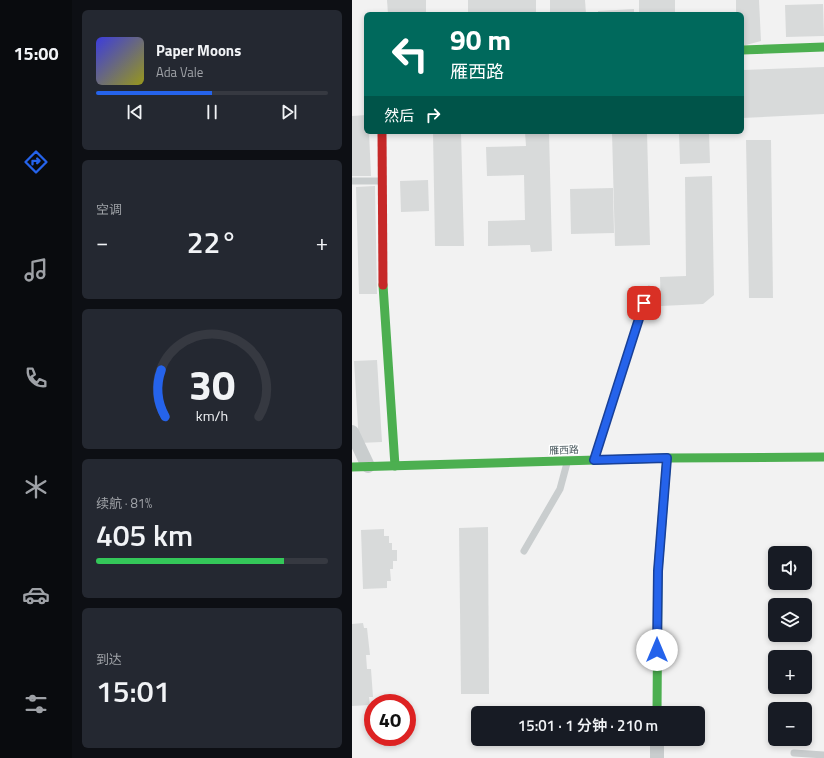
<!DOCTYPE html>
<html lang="zh">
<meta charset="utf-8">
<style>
body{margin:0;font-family:"Titillium Web","Noto Sans SC",sans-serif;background:#242831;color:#f1f3f6;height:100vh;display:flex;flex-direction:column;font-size:15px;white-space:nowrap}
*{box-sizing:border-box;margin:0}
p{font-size:13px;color:#9ea1a6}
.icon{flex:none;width:22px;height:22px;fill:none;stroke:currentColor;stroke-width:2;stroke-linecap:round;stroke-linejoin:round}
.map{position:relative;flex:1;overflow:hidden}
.side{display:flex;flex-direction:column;gap:10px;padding:10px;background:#0d0f14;width:280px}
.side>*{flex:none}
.hud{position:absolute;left:12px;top:12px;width:380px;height:122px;border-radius:6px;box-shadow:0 2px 6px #0003;background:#00695c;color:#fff;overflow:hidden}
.fabs{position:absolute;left:416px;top:546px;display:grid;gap:8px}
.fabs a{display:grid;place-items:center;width:44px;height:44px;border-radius:6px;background:#171b24;box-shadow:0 2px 6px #0003;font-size:20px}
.speed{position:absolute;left:12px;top:694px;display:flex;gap:8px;font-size:20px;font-weight:700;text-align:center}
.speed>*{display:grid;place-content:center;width:52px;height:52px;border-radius:50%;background:#171b24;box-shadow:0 2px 6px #0003;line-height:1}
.speed .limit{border:6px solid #d22;background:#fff;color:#111}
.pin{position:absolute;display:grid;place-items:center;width:34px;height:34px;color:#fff;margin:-17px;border-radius:8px;box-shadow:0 2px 6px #0006}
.me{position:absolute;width:44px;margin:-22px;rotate:0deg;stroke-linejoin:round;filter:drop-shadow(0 0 3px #0008)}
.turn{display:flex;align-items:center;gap:14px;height:84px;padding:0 20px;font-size:18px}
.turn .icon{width:52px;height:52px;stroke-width:2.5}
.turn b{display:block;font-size:28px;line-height:34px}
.then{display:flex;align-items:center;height:38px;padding:0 20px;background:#0003;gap:8px;font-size:15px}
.big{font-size:30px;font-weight:600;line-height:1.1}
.side .widget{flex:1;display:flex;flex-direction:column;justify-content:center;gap:6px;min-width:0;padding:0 14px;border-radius:6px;background:#242831}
.side .dial{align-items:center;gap:0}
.dial svg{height:104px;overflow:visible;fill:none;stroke:#363941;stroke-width:7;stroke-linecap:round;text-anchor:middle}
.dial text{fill:#f1f3f6;stroke:none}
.song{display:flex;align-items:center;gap:12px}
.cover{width:48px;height:48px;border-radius:6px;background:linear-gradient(135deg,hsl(240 70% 55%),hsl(60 70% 35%))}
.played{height:4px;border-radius:2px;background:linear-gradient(90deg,#2563eb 50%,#363941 50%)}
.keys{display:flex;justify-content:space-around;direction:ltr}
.heat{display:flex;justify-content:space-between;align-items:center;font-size:22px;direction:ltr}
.charge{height:6px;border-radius:3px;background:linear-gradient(90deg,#34c759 81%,#363941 0)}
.trip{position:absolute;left:119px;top:706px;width:234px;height:40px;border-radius:6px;background:#171b24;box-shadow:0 2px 6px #0003;font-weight:600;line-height:40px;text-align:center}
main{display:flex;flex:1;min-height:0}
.tab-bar{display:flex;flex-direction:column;width:72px;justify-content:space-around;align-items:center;background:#090b0e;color:#9ea1a6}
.tab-bar .icon{width:28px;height:28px}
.tab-bar .active{color:#2563eb}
.tab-bar b{font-size:18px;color:#f1f3f6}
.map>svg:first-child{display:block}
</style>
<main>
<nav class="tab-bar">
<b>15:00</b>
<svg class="icon active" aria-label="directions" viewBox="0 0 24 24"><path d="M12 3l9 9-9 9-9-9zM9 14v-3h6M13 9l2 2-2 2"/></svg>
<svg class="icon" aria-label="music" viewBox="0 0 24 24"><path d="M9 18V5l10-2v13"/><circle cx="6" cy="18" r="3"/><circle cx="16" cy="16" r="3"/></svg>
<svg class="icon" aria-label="phone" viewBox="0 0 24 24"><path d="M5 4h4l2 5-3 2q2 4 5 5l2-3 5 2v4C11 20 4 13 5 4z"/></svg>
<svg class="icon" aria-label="climate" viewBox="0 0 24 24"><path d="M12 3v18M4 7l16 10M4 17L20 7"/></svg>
<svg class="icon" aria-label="car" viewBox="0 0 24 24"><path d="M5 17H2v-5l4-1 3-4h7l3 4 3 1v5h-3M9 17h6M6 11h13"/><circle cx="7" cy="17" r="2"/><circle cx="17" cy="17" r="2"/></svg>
<svg class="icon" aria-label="filters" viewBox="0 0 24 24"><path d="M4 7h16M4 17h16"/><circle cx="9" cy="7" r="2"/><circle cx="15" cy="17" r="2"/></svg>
</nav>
<section class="side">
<div class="widget">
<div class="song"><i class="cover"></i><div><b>Paper Moons</b><p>Ada Vale</p></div></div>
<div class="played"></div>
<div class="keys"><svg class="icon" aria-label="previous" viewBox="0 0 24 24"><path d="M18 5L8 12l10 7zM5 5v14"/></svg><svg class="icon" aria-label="pause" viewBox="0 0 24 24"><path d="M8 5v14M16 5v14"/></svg><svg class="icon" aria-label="next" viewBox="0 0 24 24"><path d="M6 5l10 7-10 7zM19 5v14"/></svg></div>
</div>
<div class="widget"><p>空调</p>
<div class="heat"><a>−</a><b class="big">22°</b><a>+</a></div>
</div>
<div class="widget dial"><svg viewBox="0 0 100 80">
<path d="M14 69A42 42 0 1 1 86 69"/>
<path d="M14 69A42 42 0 0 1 11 33" stroke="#2563eb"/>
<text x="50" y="56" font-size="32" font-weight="700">30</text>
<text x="50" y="72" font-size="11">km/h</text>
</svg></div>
<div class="widget"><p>续航 · 81%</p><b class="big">405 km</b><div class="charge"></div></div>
<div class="widget"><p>到达</p><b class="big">15:01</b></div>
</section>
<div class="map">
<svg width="472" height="758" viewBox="0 0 472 758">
<rect width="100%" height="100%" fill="#f2f2f2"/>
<g fill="#d8dada">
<path d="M35 0H74V14H36Z"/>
<rect x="116" y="0" width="68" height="14"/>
<path d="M198 0H233L234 14H198Z"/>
<rect x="287" y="0" width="36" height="14"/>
<path d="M384 0H407L409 41 390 46V14H384Z"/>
<path d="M471 4 472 36 434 37 433 5Z"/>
<path d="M282 9V14H246V11Z"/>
<path d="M472 67V114L390 118V70Z"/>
<path d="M14 115V132H17L19 176H0V116Z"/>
<path d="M81 132H109L112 246H83Z"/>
<path d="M173 132H197L200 251 179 252 178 245 136 246V221L173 220 172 175 135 176 134 147 174 146Z"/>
<path d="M260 132H295L298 245 263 246Z"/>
<path d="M327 132H357L358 163 328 164Z"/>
<path d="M394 140H419L421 298H397Z"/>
<path d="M360 176 362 295 351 304 309 306 308 277 334 276 333 177Z"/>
<path d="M76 180 77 211 49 212 48 181Z"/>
<path d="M23 186 25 294H7L4 187Z"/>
<path d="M261 188 262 233 219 234 218 189Z"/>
<path d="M25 360 30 442 7 443 2 361Z"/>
<path d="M136 527 137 694H109L107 528Z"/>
<path d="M32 529V536H37V543H40V550H45V561H41V569H38L39 581H35V588L11 589 9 530Z"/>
<path d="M11 623 12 628H15L18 655H14L15 669H19L21 697H17L18 705 0 706V624Z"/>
</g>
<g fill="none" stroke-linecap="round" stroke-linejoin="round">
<g stroke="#c9cdce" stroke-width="7">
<path d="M0 181H28"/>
<path d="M242 458 297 289"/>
<path d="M172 551 208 489 215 463"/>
<path d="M442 753 472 755"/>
</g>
<g stroke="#c9cdce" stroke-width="14">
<path d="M0 432 16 466"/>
<path d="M305 739V758"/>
</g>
<g stroke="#4caf50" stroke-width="9">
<path d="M390 50 472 47"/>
<path d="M31 285 43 466"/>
<path d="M0 467 315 458 472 457"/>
<path d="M305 713 306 571 315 458"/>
</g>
<path stroke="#c62828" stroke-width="9" d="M30 132 31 285"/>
</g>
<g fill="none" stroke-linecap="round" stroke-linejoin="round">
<g stroke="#184099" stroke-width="10">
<path id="route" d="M292 303 242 460 315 458 306 571 305 650"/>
</g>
<use href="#route" stroke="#2563eb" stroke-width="7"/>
</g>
<g text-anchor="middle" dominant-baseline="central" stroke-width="3" stroke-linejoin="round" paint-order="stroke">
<g font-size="10" fill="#49595e" stroke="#fff">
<text transform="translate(212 450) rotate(-2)">雁西路</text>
</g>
</g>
</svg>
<div class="fabs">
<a><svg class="icon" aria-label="sound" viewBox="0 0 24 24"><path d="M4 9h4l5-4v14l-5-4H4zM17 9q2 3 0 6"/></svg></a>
<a><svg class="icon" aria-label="layers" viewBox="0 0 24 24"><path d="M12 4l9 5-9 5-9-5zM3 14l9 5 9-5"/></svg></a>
<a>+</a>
<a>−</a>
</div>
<div class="speed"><div class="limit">40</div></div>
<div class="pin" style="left:292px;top:303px;background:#d93025"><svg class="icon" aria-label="arrive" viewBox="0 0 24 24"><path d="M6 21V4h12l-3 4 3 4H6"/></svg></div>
<svg class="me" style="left:305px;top:650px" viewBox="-20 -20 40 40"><circle r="19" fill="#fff"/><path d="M0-13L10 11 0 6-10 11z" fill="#2563eb"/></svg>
<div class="trip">15:01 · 1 分钟 · 210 m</div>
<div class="hud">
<div class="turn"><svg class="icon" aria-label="left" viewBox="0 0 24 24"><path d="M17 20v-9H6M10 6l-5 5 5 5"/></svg><div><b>90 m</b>雁西路</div></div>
<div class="then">然后<svg class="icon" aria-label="right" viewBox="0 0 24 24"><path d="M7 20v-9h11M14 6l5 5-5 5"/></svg></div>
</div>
</div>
</main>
